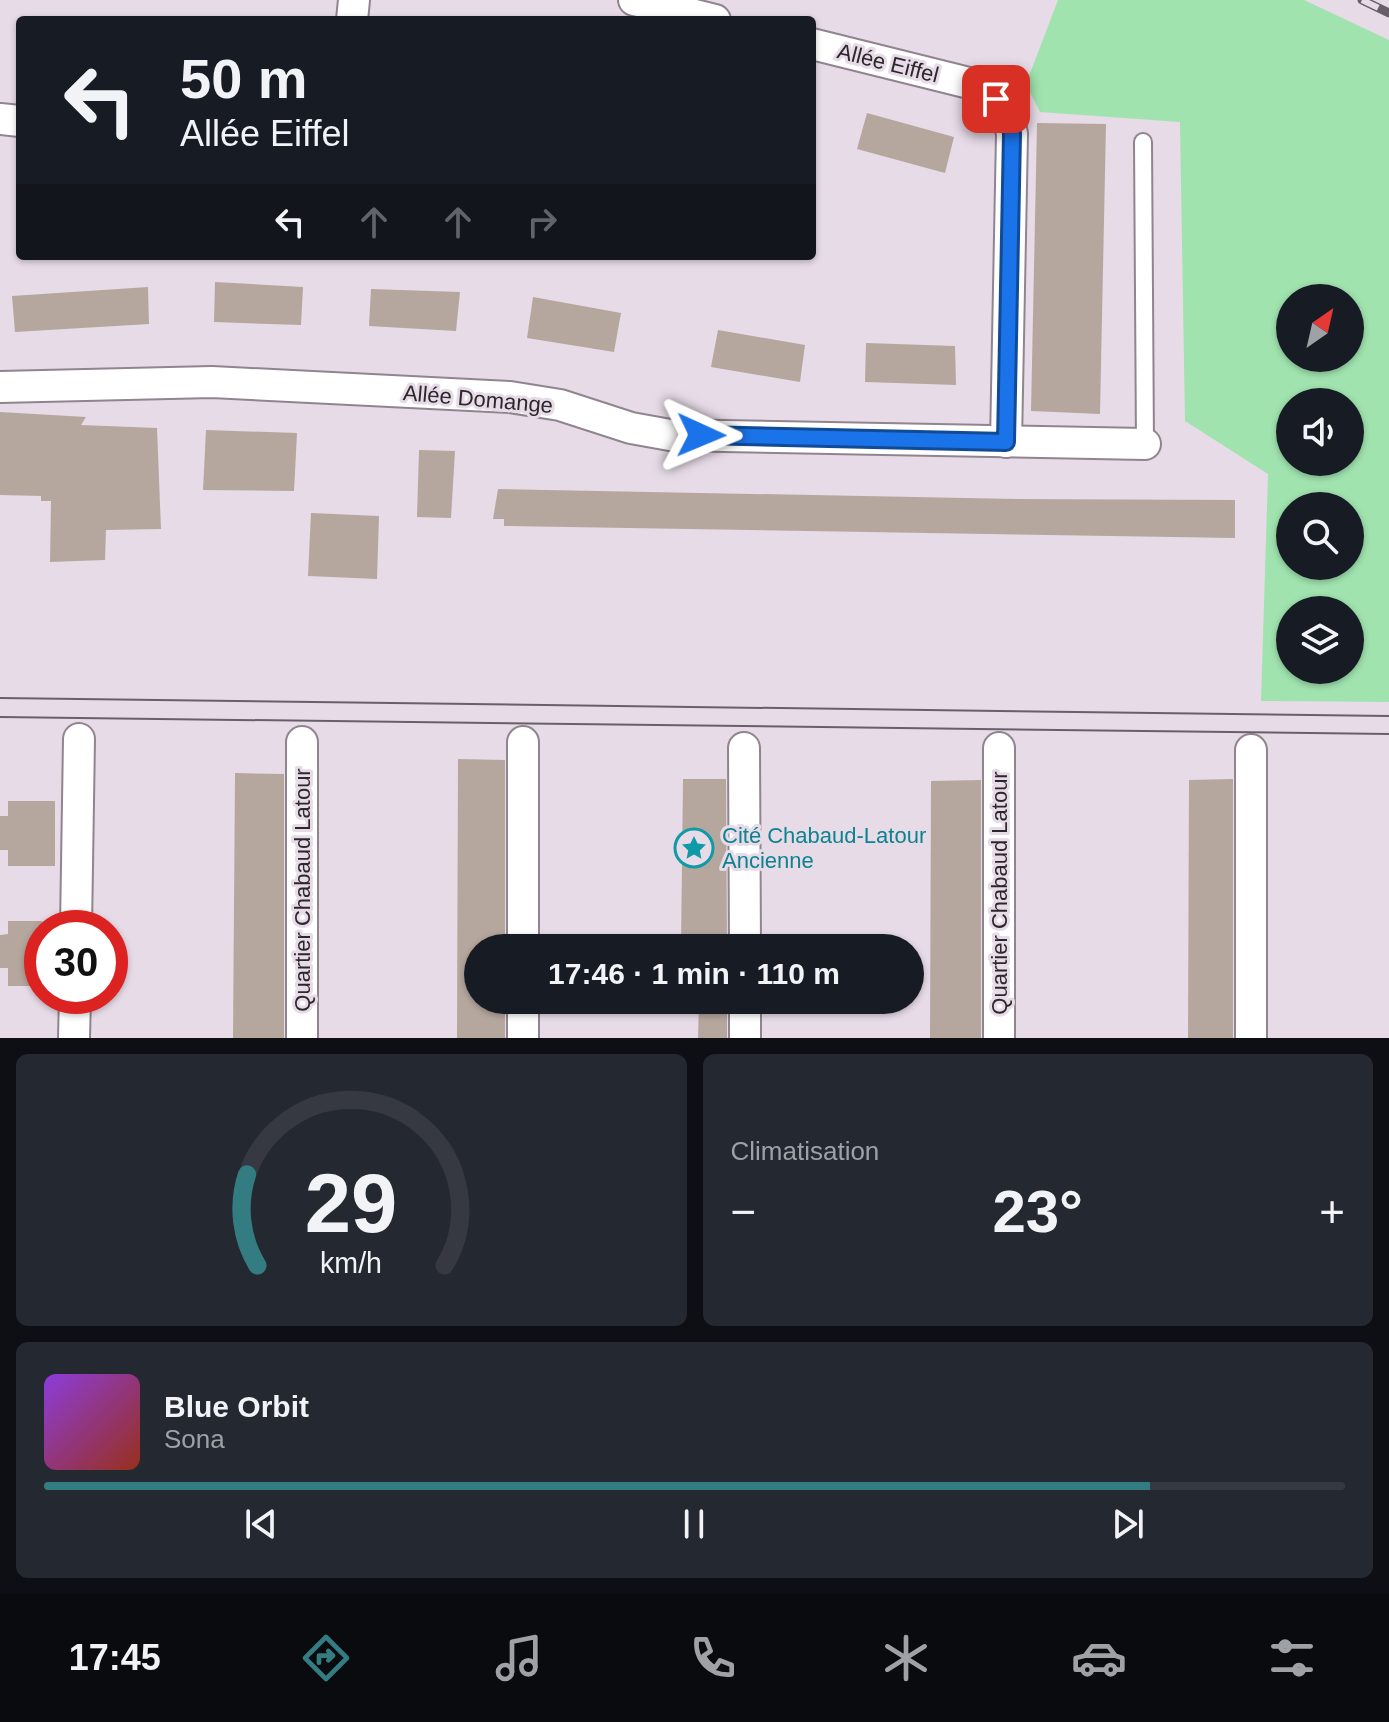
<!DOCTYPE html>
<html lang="fr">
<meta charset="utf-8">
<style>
body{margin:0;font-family:Helvetica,sans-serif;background:#242831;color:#f1f3f6;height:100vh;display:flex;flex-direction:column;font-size:30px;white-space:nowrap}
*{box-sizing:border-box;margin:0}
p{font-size:26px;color:#9ea1a6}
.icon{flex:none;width:44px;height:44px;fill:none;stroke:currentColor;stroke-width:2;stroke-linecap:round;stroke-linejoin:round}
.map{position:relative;height:1038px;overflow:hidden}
.side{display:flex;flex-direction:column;gap:16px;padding:16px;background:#0d0f14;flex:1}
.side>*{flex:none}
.banner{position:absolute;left:16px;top:16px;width:800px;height:244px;border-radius:8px;box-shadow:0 2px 6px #0004;background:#171b24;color:#f1f3f6;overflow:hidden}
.needle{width:52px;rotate:34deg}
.tools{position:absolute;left:1276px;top:284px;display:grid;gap:16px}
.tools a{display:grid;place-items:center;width:88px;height:88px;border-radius:50%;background:#171b24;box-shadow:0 2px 6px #0004;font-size:40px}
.speed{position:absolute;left:24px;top:910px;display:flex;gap:16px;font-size:40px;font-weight:700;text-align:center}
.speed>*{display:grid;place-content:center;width:104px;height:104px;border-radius:50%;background:#171b24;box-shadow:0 2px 6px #0004;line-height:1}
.speed .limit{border:12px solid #d22;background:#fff;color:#111}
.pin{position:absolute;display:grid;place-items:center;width:68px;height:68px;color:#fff;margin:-34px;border-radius:16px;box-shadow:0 4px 12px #0006}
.me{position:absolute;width:88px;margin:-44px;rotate:91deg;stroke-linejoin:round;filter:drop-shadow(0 0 6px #0008)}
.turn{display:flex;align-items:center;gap:28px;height:168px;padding:0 32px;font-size:36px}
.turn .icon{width:104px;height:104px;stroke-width:2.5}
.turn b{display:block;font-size:56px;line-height:68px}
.lanes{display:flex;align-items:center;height:76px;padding:0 32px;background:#0003;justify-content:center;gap:40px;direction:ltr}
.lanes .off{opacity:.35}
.big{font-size:60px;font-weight:700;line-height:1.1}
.side .card{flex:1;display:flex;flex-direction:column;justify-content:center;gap:12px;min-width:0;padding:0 28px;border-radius:12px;background:#242831}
.side .dial{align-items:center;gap:0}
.dial svg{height:208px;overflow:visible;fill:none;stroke:#363941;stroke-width:7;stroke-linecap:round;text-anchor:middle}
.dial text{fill:#f1f3f6;stroke:none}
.song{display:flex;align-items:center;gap:24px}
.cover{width:96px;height:96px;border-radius:12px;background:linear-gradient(135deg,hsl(270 70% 55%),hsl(10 70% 35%))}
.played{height:8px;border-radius:4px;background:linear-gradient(90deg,#337c82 85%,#363941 85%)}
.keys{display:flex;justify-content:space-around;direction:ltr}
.heat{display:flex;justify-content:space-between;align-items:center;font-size:44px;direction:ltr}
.side .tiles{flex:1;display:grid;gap:16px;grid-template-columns:1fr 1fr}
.card:last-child{grid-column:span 2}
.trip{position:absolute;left:464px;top:934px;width:460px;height:80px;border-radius:40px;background:#171b24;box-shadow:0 2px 6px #0004;font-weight:700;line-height:80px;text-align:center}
.tabs{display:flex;height:128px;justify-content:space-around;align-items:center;background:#090b0e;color:#9ea1a6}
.tabs .icon{width:56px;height:56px}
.tabs .on{color:#337c82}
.tabs b{font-size:36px;color:#f1f3f6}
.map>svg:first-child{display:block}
</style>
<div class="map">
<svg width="1389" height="1038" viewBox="0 0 1389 1038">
<rect width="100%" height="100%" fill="#e7dbe7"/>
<path fill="#a0e3af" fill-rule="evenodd" d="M1058 0H1304L1389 40V702L1261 701 1268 474 1185 421 1180 122 1040 112 1026 84ZM1290 298H1350V358H1290ZM1290 402H1350V462H1290ZM1290 506H1350V566H1290ZM1290 610H1350V670H1290Z"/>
<g fill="#b6a79e">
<path d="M867 113 954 137 945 173 857 149Z"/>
<path d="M1037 123 1106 124 1100 414 1031 411Z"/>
<path d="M215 282 303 287 301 325 214 322Z"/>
<path d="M148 287 149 324 15 332 12 296Z"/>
<path d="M371 289 460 292 456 331 369 326Z"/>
<path d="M533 297 621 313 614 352 527 338Z"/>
<path d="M718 330 805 345 800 382 711 367Z"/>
<path d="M866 343 955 346 956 385 865 382Z"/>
<path d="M0 412 86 417 81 425 157 428 161 529 106 530 105 560 50 562 51 501H41V496L0 495Z"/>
<path d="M206 430 297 433 294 491 203 490Z"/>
<path d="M419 450 455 451 451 518 417 517Z"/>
<path d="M498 489 1016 499 1235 500V538L504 526V519H493Z"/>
<path d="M311 513 379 516 377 579 308 576Z"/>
<path d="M458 759 505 760V948H478V1000H505V1038H457Z"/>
<path d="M235 773 284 774V1038H233Z"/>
<path d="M683 779H726L727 948H681Z"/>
<path d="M1233 779V1038H1188L1189 780Z"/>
<path d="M981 780V1038H930L931 781Z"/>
<path d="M8 801H55V866H8V850H0V816H8Z"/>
<path d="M8 921H42V986H8V968H0V935L8 934Z"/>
<path d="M699 1000H727V1038H698Z"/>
</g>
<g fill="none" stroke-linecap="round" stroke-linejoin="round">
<g stroke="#90848f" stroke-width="20">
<path id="lane" d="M1143 142 1145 444"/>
</g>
<g stroke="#90848f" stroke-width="34">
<g id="street">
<path d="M634 0 715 20"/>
<path d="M352 20 354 0"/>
<path d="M812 44 969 83C993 92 1008 108 1012 134L1006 442"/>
<path d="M0 119 20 121"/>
<path d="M0 387 212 382 510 397 560 405 631 428 670 435 1145 444"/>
<path d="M523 742V948"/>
<path d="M744 748 745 948"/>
<path d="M999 748V1038"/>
<path d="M1251 750V1038"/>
<path d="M76 928 79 739"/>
<path d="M523 1000V1038"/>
<path d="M745 1000V1038"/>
<path d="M74 1038 75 996"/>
<path d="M302 1038V742"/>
</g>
</g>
<use href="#lane" stroke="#fff" stroke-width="16"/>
<use href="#street" stroke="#fff" stroke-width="30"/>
<g stroke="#686068" stroke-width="2">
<path d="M0 698 1389 716"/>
<path d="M0 717 1389 734"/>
</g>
<g stroke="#686068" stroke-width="9">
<path id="rail" d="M1362 0 1389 13"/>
</g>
<use href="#rail" stroke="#e7dbe7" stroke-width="6" stroke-dasharray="18" stroke-linecap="butt"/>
</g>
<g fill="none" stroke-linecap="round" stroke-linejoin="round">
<g stroke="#114b97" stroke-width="20">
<path id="route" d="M701 435 1006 442 1012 134 1010 122 996 99"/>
</g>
<use href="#route" stroke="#1a73e8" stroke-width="14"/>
</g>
<defs>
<g id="sight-ring" transform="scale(2)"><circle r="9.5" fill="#e7dbe7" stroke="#0f9aa8" stroke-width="1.5"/><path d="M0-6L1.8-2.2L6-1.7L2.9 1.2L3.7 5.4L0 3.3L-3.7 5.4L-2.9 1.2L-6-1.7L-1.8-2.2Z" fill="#0f9aa8"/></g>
</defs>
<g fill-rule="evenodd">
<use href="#sight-ring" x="694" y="848"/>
</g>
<g text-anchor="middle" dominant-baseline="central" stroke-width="6" stroke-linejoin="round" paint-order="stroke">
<g font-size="22" fill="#2c272c" stroke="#e7dbe7">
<text transform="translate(888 63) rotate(14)">Allée Eiffel</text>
<text transform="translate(478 399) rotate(5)">Allée Domange</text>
<text transform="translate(302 890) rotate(-90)">Quartier Chabaud Latour</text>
<text transform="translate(999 893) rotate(-90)">Quartier Chabaud Latour</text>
</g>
<g font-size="22" fill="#0d838f" stroke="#e7dbe7" text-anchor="start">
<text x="722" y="835">Cité Chabaud-Latour<tspan x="722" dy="25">Ancienne</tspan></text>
</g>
</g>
</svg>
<div class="tools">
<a><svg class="needle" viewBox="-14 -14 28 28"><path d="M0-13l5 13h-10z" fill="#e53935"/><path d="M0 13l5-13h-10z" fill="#9ea1a6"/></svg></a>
<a><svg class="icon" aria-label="sound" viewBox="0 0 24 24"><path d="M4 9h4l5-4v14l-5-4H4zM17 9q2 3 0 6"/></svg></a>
<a><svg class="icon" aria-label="search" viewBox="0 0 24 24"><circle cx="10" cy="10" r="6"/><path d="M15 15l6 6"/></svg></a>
<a><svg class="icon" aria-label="layers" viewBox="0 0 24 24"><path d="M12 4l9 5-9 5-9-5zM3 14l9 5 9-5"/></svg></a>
</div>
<div class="speed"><div class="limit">30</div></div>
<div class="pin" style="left:996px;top:99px;background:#d93025"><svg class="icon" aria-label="arrive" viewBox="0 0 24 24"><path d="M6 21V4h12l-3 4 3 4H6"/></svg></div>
<svg class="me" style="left:701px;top:435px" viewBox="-20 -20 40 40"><path d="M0-17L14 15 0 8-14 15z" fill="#1a73e8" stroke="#fff" stroke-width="4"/></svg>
<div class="trip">17:46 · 1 min · 110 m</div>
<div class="banner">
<div class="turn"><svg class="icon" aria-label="left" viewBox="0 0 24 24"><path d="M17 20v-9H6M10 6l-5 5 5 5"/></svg><div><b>50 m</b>Allée Eiffel</div></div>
<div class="lanes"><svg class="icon" aria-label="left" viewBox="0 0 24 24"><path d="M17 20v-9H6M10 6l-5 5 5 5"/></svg><svg class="icon off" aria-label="ahead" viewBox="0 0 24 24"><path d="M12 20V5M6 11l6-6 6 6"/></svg><svg class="icon off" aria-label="ahead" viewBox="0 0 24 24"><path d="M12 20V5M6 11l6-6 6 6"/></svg><svg class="icon off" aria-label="right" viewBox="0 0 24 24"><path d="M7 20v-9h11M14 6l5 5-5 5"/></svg></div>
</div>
</div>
<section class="side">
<div class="tiles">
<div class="card dial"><svg viewBox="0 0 100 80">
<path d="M14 69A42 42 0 1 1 86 69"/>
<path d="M14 69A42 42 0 0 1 10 34" stroke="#337c82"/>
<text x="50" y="56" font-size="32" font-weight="700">29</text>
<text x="50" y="72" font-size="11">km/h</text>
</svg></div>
<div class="card"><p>Climatisation</p>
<div class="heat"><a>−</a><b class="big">23°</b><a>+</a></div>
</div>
<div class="card">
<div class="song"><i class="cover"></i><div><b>Blue Orbit</b><p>Sona</p></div></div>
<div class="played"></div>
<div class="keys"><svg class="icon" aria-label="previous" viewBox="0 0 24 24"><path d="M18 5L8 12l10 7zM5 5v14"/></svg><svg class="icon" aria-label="pause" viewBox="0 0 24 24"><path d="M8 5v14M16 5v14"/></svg><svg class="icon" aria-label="next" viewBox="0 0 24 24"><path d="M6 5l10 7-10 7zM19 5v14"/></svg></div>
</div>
</div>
</section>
<nav class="tabs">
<b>17:45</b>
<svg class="icon on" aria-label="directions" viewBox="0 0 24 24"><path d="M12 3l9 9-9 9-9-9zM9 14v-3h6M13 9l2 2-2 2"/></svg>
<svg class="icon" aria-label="music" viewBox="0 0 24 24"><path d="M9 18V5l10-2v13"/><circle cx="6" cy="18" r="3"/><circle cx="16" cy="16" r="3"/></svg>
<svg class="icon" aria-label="phone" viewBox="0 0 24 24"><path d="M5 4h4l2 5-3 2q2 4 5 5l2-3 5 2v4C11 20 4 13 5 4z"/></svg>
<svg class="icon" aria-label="climate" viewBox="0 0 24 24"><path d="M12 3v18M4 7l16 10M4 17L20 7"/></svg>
<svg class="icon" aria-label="car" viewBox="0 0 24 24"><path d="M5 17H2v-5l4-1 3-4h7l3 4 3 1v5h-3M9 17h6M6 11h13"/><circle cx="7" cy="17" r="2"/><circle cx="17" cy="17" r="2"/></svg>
<svg class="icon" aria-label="filters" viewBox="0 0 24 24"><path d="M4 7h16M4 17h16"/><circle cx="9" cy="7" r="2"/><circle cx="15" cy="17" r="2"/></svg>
</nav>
